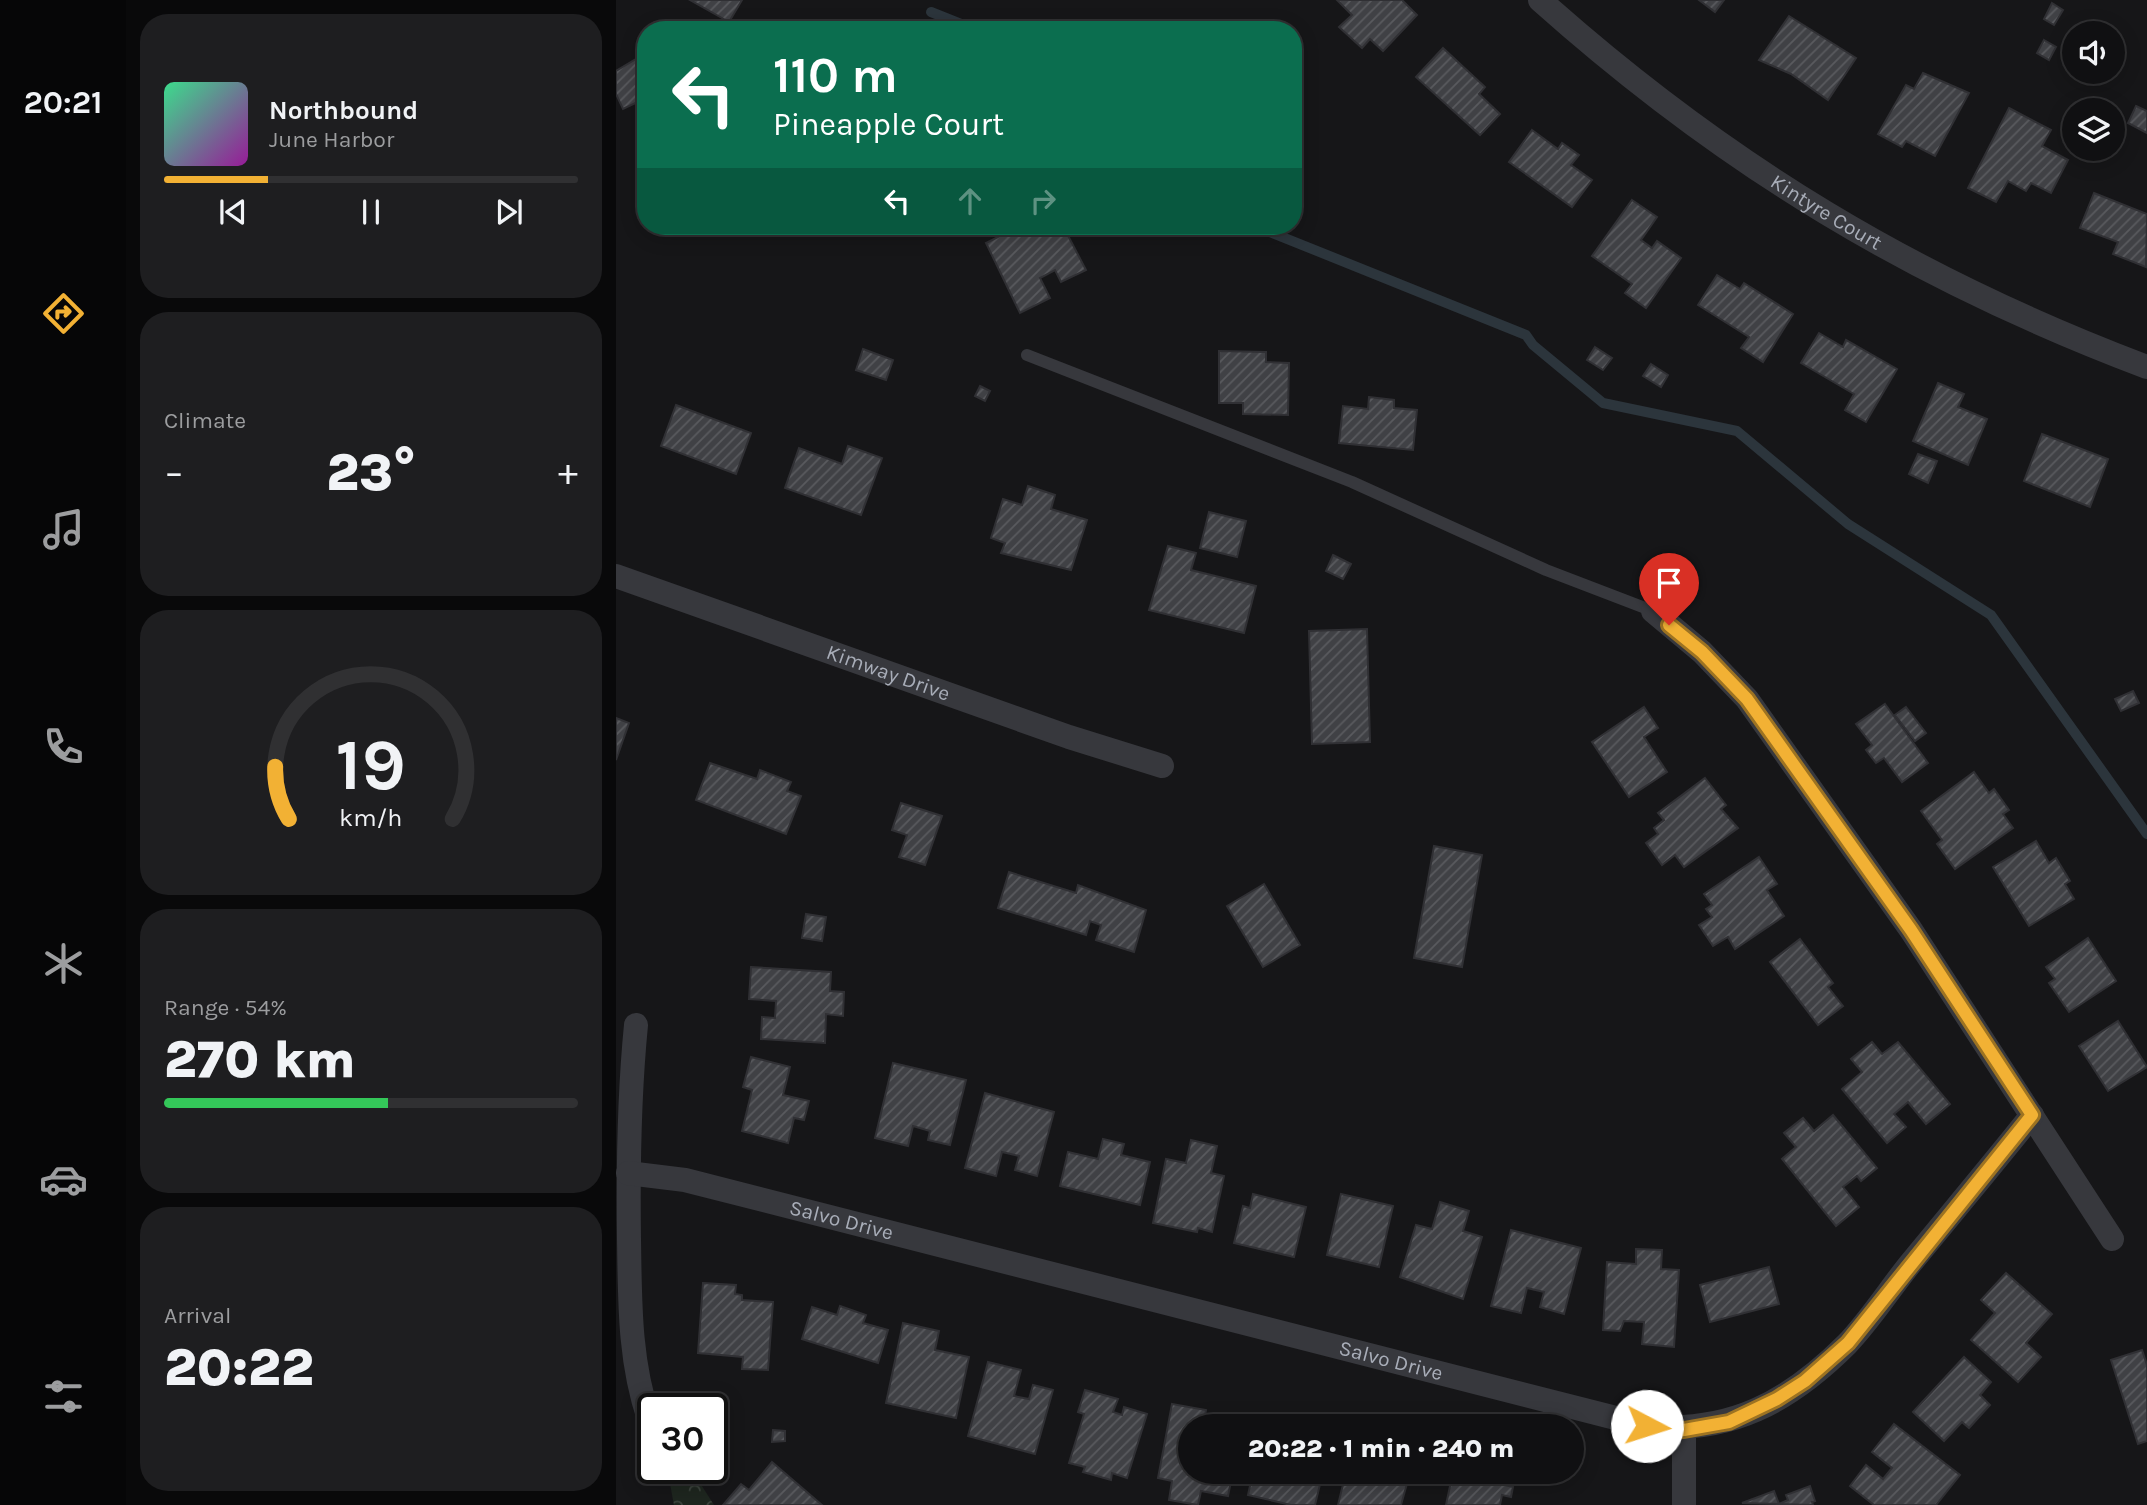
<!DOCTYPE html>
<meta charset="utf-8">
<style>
body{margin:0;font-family:Karla,sans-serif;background:#1e1e20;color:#f1f3f6;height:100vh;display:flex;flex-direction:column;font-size:26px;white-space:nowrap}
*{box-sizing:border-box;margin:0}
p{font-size:23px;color:#9c9d9f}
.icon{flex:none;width:38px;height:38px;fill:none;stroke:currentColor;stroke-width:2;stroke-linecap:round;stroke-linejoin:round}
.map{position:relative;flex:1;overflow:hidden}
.drawer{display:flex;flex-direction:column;gap:14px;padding:14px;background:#09090a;width:490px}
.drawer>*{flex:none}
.banner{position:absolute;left:21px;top:21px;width:665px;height:214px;border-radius:28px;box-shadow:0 4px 18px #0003,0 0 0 2px #303032;background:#0b6e4f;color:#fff;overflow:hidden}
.buttons{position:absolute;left:1446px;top:21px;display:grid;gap:14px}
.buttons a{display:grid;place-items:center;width:63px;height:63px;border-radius:50%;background:#101012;box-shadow:0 4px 18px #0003,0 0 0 2px #303032;font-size:35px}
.speed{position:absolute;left:21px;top:1393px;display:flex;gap:14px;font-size:35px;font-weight:700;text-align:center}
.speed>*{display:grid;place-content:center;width:91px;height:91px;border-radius:50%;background:#101012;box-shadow:0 4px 18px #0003,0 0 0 2px #303032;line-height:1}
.speed .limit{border:4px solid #111;border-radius:10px;background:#fff;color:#111}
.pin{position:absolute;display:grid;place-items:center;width:60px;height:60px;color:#fff;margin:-72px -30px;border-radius:50% 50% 50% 0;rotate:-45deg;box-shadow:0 0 7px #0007}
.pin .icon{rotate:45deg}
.me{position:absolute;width:77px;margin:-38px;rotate:95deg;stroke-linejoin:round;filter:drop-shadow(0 0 5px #0008)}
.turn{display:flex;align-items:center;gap:24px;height:147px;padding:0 21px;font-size:32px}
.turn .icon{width:91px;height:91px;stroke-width:2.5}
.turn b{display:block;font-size:49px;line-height:60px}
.lanes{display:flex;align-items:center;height:66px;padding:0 21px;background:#0003;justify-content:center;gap:35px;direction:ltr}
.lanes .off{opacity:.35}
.big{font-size:52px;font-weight:800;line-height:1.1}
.drawer .card{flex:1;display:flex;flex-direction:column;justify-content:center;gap:10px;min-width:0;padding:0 24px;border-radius:28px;background:#1e1e20}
.drawer .dial{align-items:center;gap:0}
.dial svg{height:182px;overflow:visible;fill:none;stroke:#303032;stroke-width:7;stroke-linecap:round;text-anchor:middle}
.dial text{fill:#f1f3f6;stroke:none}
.song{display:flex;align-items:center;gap:21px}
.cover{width:84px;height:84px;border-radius:10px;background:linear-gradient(135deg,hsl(150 70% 55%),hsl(300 70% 35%))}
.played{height:7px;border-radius:4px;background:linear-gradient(90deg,#f2b134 25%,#303032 25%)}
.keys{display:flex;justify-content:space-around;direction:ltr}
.heat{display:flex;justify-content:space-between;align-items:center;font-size:38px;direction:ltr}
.charge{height:10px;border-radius:5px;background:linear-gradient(90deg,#34c759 54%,#303032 0)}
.trip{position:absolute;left:562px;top:1414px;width:406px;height:70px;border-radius:35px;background:#101012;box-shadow:0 4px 18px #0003,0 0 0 2px #303032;font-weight:800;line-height:70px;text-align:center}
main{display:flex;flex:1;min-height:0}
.tab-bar{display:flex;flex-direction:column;width:126px;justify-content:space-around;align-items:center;background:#060607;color:#9c9d9f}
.tab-bar .icon{width:49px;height:49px}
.tab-bar .active{color:#f2b134}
.tab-bar b{font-size:32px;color:#f1f3f6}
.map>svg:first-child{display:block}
</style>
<main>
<nav class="tab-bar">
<b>20:21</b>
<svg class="icon active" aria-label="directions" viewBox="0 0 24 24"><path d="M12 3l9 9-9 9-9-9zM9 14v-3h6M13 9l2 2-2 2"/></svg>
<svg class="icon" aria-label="music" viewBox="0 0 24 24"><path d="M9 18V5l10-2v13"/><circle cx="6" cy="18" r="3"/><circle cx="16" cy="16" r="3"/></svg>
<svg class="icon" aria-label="phone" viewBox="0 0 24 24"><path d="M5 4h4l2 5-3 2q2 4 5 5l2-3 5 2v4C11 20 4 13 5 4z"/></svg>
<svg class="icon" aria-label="climate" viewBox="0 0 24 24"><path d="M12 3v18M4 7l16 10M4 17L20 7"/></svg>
<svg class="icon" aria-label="car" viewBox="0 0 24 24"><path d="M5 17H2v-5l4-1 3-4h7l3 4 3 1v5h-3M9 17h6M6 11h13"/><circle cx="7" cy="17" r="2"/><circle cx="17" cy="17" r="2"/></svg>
<svg class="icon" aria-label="filters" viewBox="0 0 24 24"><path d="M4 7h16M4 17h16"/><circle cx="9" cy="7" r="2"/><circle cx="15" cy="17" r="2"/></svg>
</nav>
<section class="drawer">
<div class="card">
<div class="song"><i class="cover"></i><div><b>Northbound</b><p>June Harbor</p></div></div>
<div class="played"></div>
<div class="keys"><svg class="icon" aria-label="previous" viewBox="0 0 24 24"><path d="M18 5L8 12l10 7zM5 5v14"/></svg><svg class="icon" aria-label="pause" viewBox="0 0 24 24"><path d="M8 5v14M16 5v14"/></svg><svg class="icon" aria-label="next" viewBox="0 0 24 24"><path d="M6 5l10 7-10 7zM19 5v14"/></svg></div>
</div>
<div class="card"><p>Climate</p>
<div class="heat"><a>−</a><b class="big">23°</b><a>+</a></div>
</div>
<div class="card dial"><svg viewBox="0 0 100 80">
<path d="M14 69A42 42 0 1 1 86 69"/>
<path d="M14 69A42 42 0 0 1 8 46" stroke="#f2b134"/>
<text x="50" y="56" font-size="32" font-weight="700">19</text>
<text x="50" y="72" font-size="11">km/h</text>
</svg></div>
<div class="card"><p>Range · 54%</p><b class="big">270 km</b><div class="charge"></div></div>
<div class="card"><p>Arrival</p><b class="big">20:22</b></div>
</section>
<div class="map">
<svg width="1531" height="1505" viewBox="0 0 1531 1505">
<defs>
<pattern id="forest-crowns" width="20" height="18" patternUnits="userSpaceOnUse" patternTransform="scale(1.75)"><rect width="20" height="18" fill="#1e261f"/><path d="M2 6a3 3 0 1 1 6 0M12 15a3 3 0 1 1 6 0" fill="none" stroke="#3c433d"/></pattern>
<pattern id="building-hatch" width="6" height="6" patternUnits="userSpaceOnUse" patternTransform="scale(1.75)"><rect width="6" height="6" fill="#404145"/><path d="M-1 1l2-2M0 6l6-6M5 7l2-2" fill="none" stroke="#595a5e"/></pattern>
</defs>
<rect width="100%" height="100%" fill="#161618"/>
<path fill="url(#forest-crowns)" d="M75 1469 98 1505H58L53 1478Z"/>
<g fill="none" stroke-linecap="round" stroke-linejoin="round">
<g stroke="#2c353c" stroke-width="10">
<path d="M315 12 360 30"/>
<path d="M639 226 910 335 917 345 987 403 1121 431 1232 524 1375 615 1531 834"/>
</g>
</g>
<g fill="url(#building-hatch)" stroke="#303034" stroke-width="2">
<path d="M74 0H126L113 22Z"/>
<path d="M721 0H786L801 15 767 51 754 39 746 48 723 27 736 15Z"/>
<path d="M1083 0H1108L1099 12Z"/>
<path d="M1436 3 1447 10 1438 25 1428 19Z"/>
<path d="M1173 16 1240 58 1212 100 1175 74 1143 60Z"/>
<path d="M1428 40 1440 47 1433 60 1421 53Z"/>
<path d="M827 48 869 87 863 94 884 114 864 135 800 77Z"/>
<path d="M30 53V98L7 109 0 94V71Z"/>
<path d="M1307 73 1353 93 1319 156 1290 141 1286 147 1262 134 1290 85 1298 89Z"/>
<path d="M1520 106 1531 111V133L1512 123Z"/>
<path d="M1393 108 1435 130 1426 146 1452 160 1435 193 1415 183 1410 191 1392 181 1380 202 1352 188Z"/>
<path d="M916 130 942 149 946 143 963 155 955 165 976 180 956 207 893 162Z"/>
<path d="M1478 193 1531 214 1530 267 1497 254 1502 242 1464 228Z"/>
<path d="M1016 200 1041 217 1025 240 1036 248 1041 241 1065 258 1030 308 1009 293 1016 284 976 256Z"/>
<path d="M404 226H447L470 270 445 282 439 270 424 278 434 298 404 313 370 243Z"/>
<path d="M1101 275 1124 289 1128 283 1177 314 1147 362 1125 348 1133 337 1082 305Z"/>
<path d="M1203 333 1227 347 1230 340 1281 369 1250 422 1229 410 1238 394 1185 363Z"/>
<path d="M979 347 996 358 987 370 971 360Z"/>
<path d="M247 349 277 360 270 380 240 370Z"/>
<path d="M603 351 650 352V362L673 363 672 415 627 414V403H603Z"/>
<path d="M1035 364 1052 375 1045 387 1027 376Z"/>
<path d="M1322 383 1348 394 1342 407 1371 419 1352 465 1297 441Z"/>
<path d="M364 386 374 391 369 401 359 396Z"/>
<path d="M753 397 778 400V408L801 410 797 450 723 443 727 406 752 409Z"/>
<path d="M60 405 135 433 120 474 45 446Z"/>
<path d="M1426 434 1492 459 1474 507 1408 481Z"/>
<path d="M232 446 266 458 245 515 169 488 183 448 226 464Z"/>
<path d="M1302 454 1321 461 1312 483 1293 474Z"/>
<path d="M412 486 439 495 435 509 471 520 455 570 385 553 389 543 375 538 387 499 406 505Z"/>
<path d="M593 512 630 521 621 557 584 548Z"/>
<path d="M552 546 580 553 575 570 640 586 628 633 533 610Z"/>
<path d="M717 555 735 564 727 579 710 571Z"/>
<path d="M751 629 754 742 696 744 693 631Z"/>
<path d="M1517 691 1523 703 1505 711 1499 699Z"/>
<path d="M1269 704 1312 763 1286 782 1268 758 1260 763 1250 750 1256 745 1240 724Z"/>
<path d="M1028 707 1042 728 1028 737 1051 772 1013 797 976 742Z"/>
<path d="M1290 707 1310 733 1299 741 1279 715Z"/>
<path d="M0 718 13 723 0 760Z"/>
<path d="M94 763 141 779 144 770 175 782 171 791 185 796 170 834 80 800Z"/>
<path d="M1358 772 1373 793 1378 789 1393 810 1387 814 1397 828 1339 869 1321 844 1326 840 1305 811Z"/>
<path d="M1089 778 1110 805 1105 809 1122 828 1068 867 1059 855 1046 865 1030 843 1042 834 1038 828 1048 820 1042 813Z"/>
<path d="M285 803 326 816 309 865 283 857 291 835 276 830Z"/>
<path d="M1420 841 1433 863 1440 858 1454 881 1449 884 1458 899 1413 926 1377 867Z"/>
<path d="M818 846 866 855 846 967 798 958Z"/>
<path d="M1143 857 1161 884 1151 890 1168 916 1119 949 1112 937 1097 946 1083 925 1096 917 1090 909 1096 905 1088 894Z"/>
<path d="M393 872 460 893 462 885 530 910 518 952 480 940 485 925 474 921 470 935 382 908Z"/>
<path d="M648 884 684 945 647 967 611 906Z"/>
<path d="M190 914 210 917 206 941 186 938Z"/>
<path d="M1472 938 1500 981 1453 1012 1433 983 1439 979 1430 967Z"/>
<path d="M1184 939 1217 983 1212 987 1227 1006 1202 1025 1154 962Z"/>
<path d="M135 967 215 972 214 991 228 992 227 1016 210 1014 209 1043 145 1039 146 1017 159 1018 160 1001 133 999Z"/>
<path d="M1502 1021 1531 1067 1492 1091 1463 1046Z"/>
<path d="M1256 1042 1266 1054 1282 1042 1334 1104 1310 1124 1292 1102 1278 1114 1290 1127 1271 1143 1226 1089 1246 1072 1235 1059Z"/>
<path d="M135 1057 174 1067 167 1095 193 1101 188 1120 178 1118 172 1143 126 1131 136 1090 127 1087Z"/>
<path d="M277 1063 350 1080 334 1145 312 1140 314 1131 297 1126 292 1146 259 1138Z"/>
<path d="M369 1093 438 1112 421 1176 399 1170 403 1156 386 1152 380 1176 349 1168Z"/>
<path d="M1217 1115 1261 1168 1245 1181 1241 1176 1227 1187 1243 1207 1220 1226 1166 1159 1180 1147 1168 1133 1187 1118 1198 1131Z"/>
<path d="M487 1139 508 1144 505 1155 534 1162 524 1205 444 1186 452 1152 482 1159Z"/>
<path d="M575 1140 601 1146 595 1173 608 1176 596 1232 582 1228 581 1232 537 1223 550 1159 570 1163Z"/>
<path d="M637 1194 690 1207 678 1257 618 1243 627 1206 634 1208Z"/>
<path d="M725 1194 777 1206 763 1267 711 1255Z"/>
<path d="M824 1202 853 1211 847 1231 866 1237 847 1299 784 1277 800 1225 816 1229Z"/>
<path d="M895 1230 965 1248 948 1314 924 1307 928 1292 911 1288 905 1313 875 1306Z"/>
<path d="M1020 1249 1046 1250 1045 1269 1063 1270 1058 1347 1026 1344 1028 1322 1008 1321 1004 1331 987 1330 991 1262 1020 1264Z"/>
<path d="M1153 1267 1163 1304 1094 1322 1084 1285Z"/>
<path d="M1390 1273 1436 1314 1410 1343 1425 1357 1402 1382 1355 1340 1379 1313 1365 1300Z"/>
<path d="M87 1283 120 1285 119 1294 126 1295V1300L157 1302 152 1370 126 1369 127 1357 82 1353Z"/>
<path d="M224 1306 250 1315 247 1323 272 1330 262 1363 186 1339 196 1307 221 1315Z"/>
<path d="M287 1323 323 1331 319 1350 353 1357 340 1418 270 1403Z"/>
<path d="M1526 1350 1531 1365V1441L1522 1444 1495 1360Z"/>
<path d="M1348 1357 1375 1382 1364 1395 1374 1405 1353 1428 1346 1422 1328 1441 1297 1412Z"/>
<path d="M372 1362 405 1370 398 1396 413 1399 417 1385 437 1390 419 1454 352 1436Z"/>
<path d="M469 1390 502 1399 497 1412 506 1415 508 1407 531 1414 511 1478 496 1473 495 1480 467 1472 469 1467 453 1463 468 1414 462 1412Z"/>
<path d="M556 1404 590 1410 587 1426H574V1472H617L612 1496 585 1491 582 1505 553 1500 556 1481 542 1478Z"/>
<path d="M1278 1424 1344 1475 1320 1505H1258L1234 1486 1250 1465 1267 1479 1276 1468 1256 1452Z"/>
<path d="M157 1430 169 1431V1441L156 1442Z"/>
<path d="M156 1462 206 1505H107L125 1484 133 1490Z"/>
<path d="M637 1472H707L699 1505H675L632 1495Z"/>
<path d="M730 1472H800L798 1482 792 1480 785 1505H722Z"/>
<path d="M837 1472 869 1477 868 1480 897 1487 895 1497 886 1495 884 1505H830Z"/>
<path d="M1194 1486 1199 1501 1196 1502 1197 1505 1126 1503 1158 1491 1163 1504 1172 1500 1170 1495Z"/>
</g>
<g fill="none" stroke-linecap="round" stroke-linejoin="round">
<path stroke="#37383d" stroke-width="12" d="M411 355 736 482 930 570 1037 611"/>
<g stroke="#37383d" stroke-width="24">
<path id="s1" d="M924 0C1110 166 1298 279 1531 367"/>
<path id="s2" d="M0 576 453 737 546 766"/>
<path d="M1037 611 1086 652 1131 699 1295 930 1496 1239"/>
<path d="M20 1025C13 1096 12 1168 13 1239 14 1300 13 1360 33 1419"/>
<path id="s3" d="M12 1173 69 1180 1031 1426C1114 1434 1173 1402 1231 1344 1254 1320 1273 1290 1294 1264 1335 1214 1376 1165 1416 1115"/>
<path d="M1068 1430V1505"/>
</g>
</g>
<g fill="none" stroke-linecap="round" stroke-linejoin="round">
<g stroke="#9d7322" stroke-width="18">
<path id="route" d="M1031 1426 1068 1430 1113 1422 1161 1399 1189 1381 1232 1343 1416 1115 1295 930 1131 699 1086 652 1053 625"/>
</g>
<use href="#route" stroke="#f2b134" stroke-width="12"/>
</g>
<g text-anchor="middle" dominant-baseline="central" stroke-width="7" stroke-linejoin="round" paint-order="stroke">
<g font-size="21" fill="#a8adb8" stroke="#111113">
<text stroke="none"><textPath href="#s1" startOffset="357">Kintyre Court</textPath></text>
<text stroke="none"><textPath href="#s2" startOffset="289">Kimway Drive</textPath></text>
<text stroke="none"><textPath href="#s3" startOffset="219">Salvo Drive</textPath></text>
<text stroke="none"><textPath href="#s3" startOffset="786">Salvo Drive</textPath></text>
</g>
</g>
</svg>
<div class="buttons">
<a><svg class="icon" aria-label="sound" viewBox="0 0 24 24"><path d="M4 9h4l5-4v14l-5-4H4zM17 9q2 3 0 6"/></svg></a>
<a><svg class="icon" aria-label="layers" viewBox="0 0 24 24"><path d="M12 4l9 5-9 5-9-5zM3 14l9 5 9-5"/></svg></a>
</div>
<div class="speed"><div class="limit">30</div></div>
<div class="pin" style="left:1053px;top:625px;background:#d93025"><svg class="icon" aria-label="arrive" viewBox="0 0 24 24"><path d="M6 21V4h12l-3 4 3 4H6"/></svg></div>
<svg class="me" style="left:1031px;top:1426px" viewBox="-20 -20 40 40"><circle r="19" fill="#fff"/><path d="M0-13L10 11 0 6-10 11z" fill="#f2b134"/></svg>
<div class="trip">20:22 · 1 min · 240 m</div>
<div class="banner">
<div class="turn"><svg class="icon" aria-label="left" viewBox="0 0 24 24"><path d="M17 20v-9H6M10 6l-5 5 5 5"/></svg><div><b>110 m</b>Pineapple Court</div></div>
<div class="lanes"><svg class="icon" aria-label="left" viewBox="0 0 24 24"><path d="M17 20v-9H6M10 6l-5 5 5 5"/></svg><svg class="icon off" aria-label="ahead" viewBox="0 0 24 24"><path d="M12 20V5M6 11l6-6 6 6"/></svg><svg class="icon off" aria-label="right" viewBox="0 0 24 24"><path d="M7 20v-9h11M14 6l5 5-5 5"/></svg></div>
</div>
</div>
</main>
